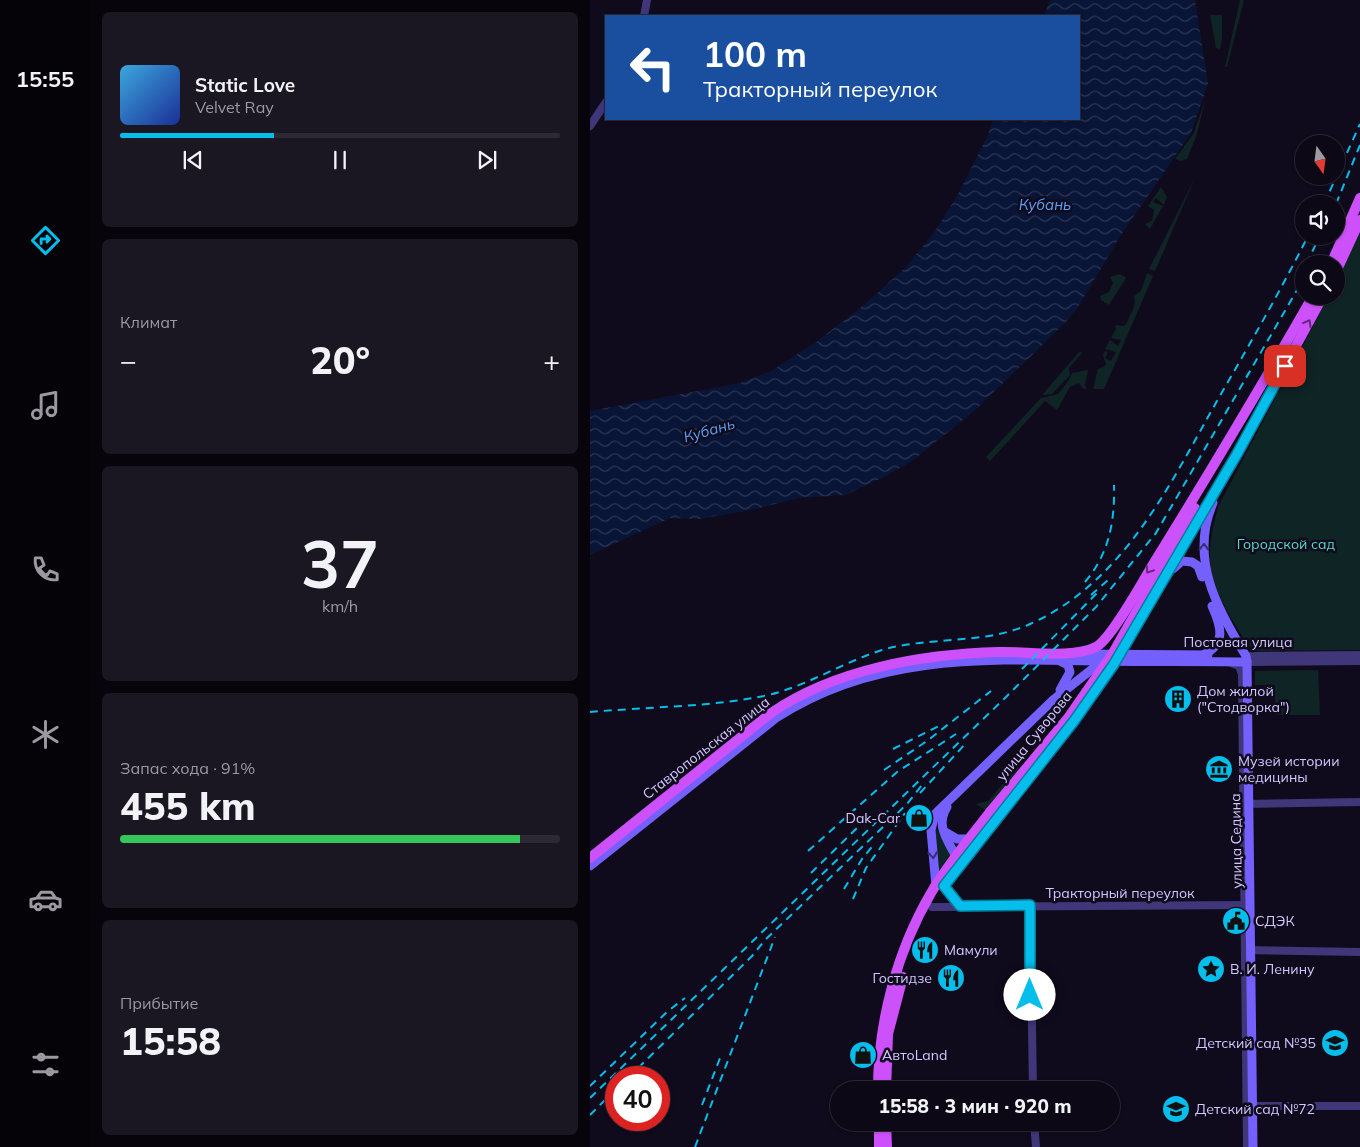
<!DOCTYPE html>
<html lang="ru">
<meta charset="utf-8">
<style>
body{margin:0;font-family:Mulish,sans-serif;background:#1a1622;color:#f1f3f6;height:100vh;display:flex;flex-direction:column;font-size:19px;white-space:nowrap}
*{box-sizing:border-box;margin:0}
p{font-size:16px;color:#9a9aa0}
.icon{flex:none;width:28px;height:28px;fill:none;stroke:currentColor;stroke-width:2;stroke-linecap:round;stroke-linejoin:round}
.map{position:relative;flex:1;overflow:hidden}
.side{display:flex;flex-direction:column;gap:12px;padding:12px;background:#07040c;width:500px}
.side>*{flex:none}
.top-card{position:absolute;left:15px;top:15px;width:475px;height:105px;border-radius:0px;box-shadow:0 1px 4px #0004,0 0 0 1px #2c2934;background:#1a4fa0;color:#fff;overflow:hidden}
.needle{width:32px;rotate:166deg}
.buttons{position:absolute;left:705px;top:135px;display:grid;gap:10px}
.buttons a{display:grid;place-items:center;width:50px;height:50px;border-radius:50%;background:#0c0815;box-shadow:0 1px 4px #0004,0 0 0 1px #2c2934;font-size:25px}
.speed{position:absolute;left:15px;top:1066px;display:flex;gap:10px;font-size:25px;font-weight:700;text-align:center}
.speed>*{display:grid;place-content:center;width:65px;height:65px;border-radius:50%;background:#0c0815;box-shadow:0 1px 4px #0004,0 0 0 1px #2c2934;line-height:1}
.speed .limit{border:8px solid #d22;background:#fff;color:#111}
.pin{position:absolute;display:grid;place-items:center;width:42px;height:42px;color:#fff;margin:-21px;border-radius:10px;box-shadow:0 2px 8px #0006}
.me{position:absolute;width:55px;margin:-28px;rotate:0deg;stroke-linejoin:round;filter:drop-shadow(0 0 4px #0008)}
.turn{display:flex;align-items:center;gap:18px;height:105px;padding:0 15px;font-size:22px}
.turn .icon{width:65px;height:65px;stroke-width:2.5}
.turn b{display:block;font-size:35px;line-height:42px}
.big{font-size:38px;font-weight:800;line-height:1.1}
.side .tile{flex:1;display:flex;flex-direction:column;justify-content:center;gap:8px;min-width:0;padding:0 18px;border-radius:8px;background:#1a1622}
.side .dial{align-items:center;gap:0}
.dial b{font-size:65px;line-height:1}
.song{display:flex;align-items:center;gap:15px}
.cover{width:60px;height:60px;border-radius:8px;background:linear-gradient(135deg,hsl(200 70% 55%),hsl(230 70% 35%))}
.played{height:5px;border-radius:2px;background:linear-gradient(90deg,#05beec 35%,#2c2934 35%)}
.keys{display:flex;justify-content:space-around;direction:ltr}
.heat{display:flex;justify-content:space-between;align-items:center;font-size:28px;direction:ltr}
.charge{height:8px;border-radius:4px;background:linear-gradient(90deg,#34c759 91%,#2c2934 0)}
.trip{position:absolute;left:240px;top:1081px;width:290px;height:50px;border-radius:25px;background:#0c0815;box-shadow:0 1px 4px #0004,0 0 0 1px #2c2934;font-weight:800;line-height:50px;text-align:center}
main{display:flex;flex:1;min-height:0}
.dock{display:flex;flex-direction:column;width:90px;justify-content:space-around;align-items:center;background:#050308;color:#9a9aa0}
.dock .icon{width:35px;height:35px}
.dock .selected{color:#05beec}
.dock b{font-size:22px;color:#f1f3f6}
.map>svg:first-child{display:block}
</style>
<main>
<nav class="dock">
<b>15:55</b>
<svg class="icon selected" aria-label="directions" viewBox="0 0 24 24"><path d="M12 3l9 9-9 9-9-9zM9 14v-3h6M13 9l2 2-2 2"/></svg>
<svg class="icon" aria-label="music" viewBox="0 0 24 24"><path d="M9 18V5l10-2v13"/><circle cx="6" cy="18" r="3"/><circle cx="16" cy="16" r="3"/></svg>
<svg class="icon" aria-label="phone" viewBox="0 0 24 24"><path d="M5 4h4l2 5-3 2q2 4 5 5l2-3 5 2v4C11 20 4 13 5 4z"/></svg>
<svg class="icon" aria-label="climate" viewBox="0 0 24 24"><path d="M12 3v18M4 7l16 10M4 17L20 7"/></svg>
<svg class="icon" aria-label="car" viewBox="0 0 24 24"><path d="M5 17H2v-5l4-1 3-4h7l3 4 3 1v5h-3M9 17h6M6 11h13"/><circle cx="7" cy="17" r="2"/><circle cx="17" cy="17" r="2"/></svg>
<svg class="icon" aria-label="filters" viewBox="0 0 24 24"><path d="M4 7h16M4 17h16"/><circle cx="9" cy="7" r="2"/><circle cx="15" cy="17" r="2"/></svg>
</nav>
<section class="side">
<div class="tile">
<div class="song"><i class="cover"></i><div><b>Static Love</b><p>Velvet Ray</p></div></div>
<div class="played"></div>
<div class="keys"><svg class="icon" aria-label="previous" viewBox="0 0 24 24"><path d="M18 5L8 12l10 7zM5 5v14"/></svg><svg class="icon" aria-label="pause" viewBox="0 0 24 24"><path d="M8 5v14M16 5v14"/></svg><svg class="icon" aria-label="next" viewBox="0 0 24 24"><path d="M6 5l10 7-10 7zM19 5v14"/></svg></div>
</div>
<div class="tile"><p>Климат</p>
<div class="heat"><a>−</a><b class="big">20°</b><a>+</a></div>
</div>
<div class="tile dial"><b>37</b><p>km/h</p></div>
<div class="tile"><p>Запас хода · 91%</p><b class="big">455 km</b><div class="charge"></div></div>
<div class="tile"><p>Прибытие</p><b class="big">15:58</b></div>
</section>
<div class="map">
<svg width="770" height="1147" viewBox="0 0 770 1147">
<defs>
<pattern id="water-waves" width="16" height="10" patternUnits="userSpaceOnUse" patternTransform="scale(1.25)"><rect width="16" height="10" fill="#091537"/><path d="M0 5q4-4 8 0t8 0" fill="none" stroke="#2c3655"/></pattern>
</defs>
<rect width="100%" height="100%" fill="#100b1c"/>
<g fill="#0f2425">
<path d="M650 0H654L637 67H635Z"/>
<path d="M620 15H632V40L630 49 626 48Z"/>
<path d="M615 100 607 134 597 159 591 161 585 159 604 133Z"/>
<path d="M605 178 565 271 559 269Z"/>
<path d="M571 187 577 197 574 205 566 198 563 202 573 206 560 229 555 224 562 221 564 210 558 206Z"/>
<path d="M770 233V650L666 651 657 644C642 619 619 586 620 555 620 538 624 521 629 505L739 296H746V281Z"/>
<path d="M557 273 563 276 514 389H503L508 369 514 367 516 364 513 355 515 351 518 352 515 358 521 361 526 352 515 349 520 340 528 346 531 340 521 338 526 329 525 325 534 326 537 323C540 313 547 307 544 296L551 291Z"/>
<path d="M530 274 536 278 519 305 511 300 510 296 519 292 523 283 520 277Z"/>
<path d="M490 351 492 353 479 368 480 375 462 394 454 395 453 394Z"/>
<path d="M498 370 495 385 497 389H493L489 383 480 387 467 410 455 401 400 461 396 457 451 398 468 394C472 389 480 380 482 373Z"/>
<path d="M728 670 730 715H685V685H665V671Z"/>
<path d="M425 763 429 769 395 810 386 804 398 801 415 781 409 775 412 767 419 772Z"/>
<path d="M345 826 360 854 349 871Z"/>
</g>
<path fill="url(#water-waves)" d="M460 0H605L618 84 601 133 531 235 488 307 474 324 383 412 322 461 294 477 255 495 209 498 161 510 109 519 80 518 0 555V411L150 383 181 371 225 343 275 304 314 269 343 234 366 198 398 135 403 119H489V16H454Z"/>
<g fill="none" stroke-linecap="round" stroke-linejoin="round">
<g stroke="#40377a" stroke-width="8">
<path d="M54 16 57 0"/>
<path d="M0 126 16 102"/>
<path d="M656 656 770 655"/>
<path d="M657 662 770 661"/>
<path d="M641 663 649 666 652 674 657 1147"/>
<path d="M655 804 770 802"/>
<path d="M353 886 370 906"/>
<path d="M440 905 443 1090"/>
<path d="M342 907 658 905"/>
<path d="M656 950 770 952"/>
<path d="M657 1106H770"/>
<path d="M444 1122 446 1147"/>
</g>
<g stroke="#7460fc" stroke-width="9">
<path d="M623 503C599 558 627 609 656 656L657 662 663 1147"/>
<path d="M583 569 592 561 602 562 608 566 612 577"/>
<path d="M491 654 618 655"/>
<path d="M613 655C637 644 631 626 622 606"/>
<path d="M470 690 480 672 478 665 470 661"/>
<path d="M357 807C344 827 360 842 368 861"/>
<path d="M355 832 367 839H379"/>
<path d="M0 866 186 718C286 653 398 659 512 661 560 662 609 661 657 662"/>
<path d="M346 886 341 830 345 814 463 700 511 662"/>
</g>
<g stroke="#cd51fb" stroke-width="10">
<path d="M741 264 770 198"/>
<path d="M746 272 770 220"/>
<path d="M523 653 605 508"/>
<path d="M531 653 647 454 733 296"/>
<path d="M0 858 181 713C245 669 333 654 409 652 436 651 482 659 506 647 521 639 552 583 562 566 617 477 671 387 723 296"/>
<path d="M364 872 406 817"/>
<path d="M288 1090C288 1022 307 951 341 893 358 864 380 838 400 812"/>
<path d="M296 1090 298 1034 313 977"/>
<path d="M289 1122V1147"/>
<path d="M296 1122 297 1147"/>
</g>
<g stroke="#05beec" stroke-width="2" stroke-dasharray="8 6" stroke-linecap="butt">
<path d="M734 204 770 124"/>
<path d="M746 204 770 145"/>
<path d="M716 264 730 236"/>
<path d="M495 582C519 554 525 521 524 485"/>
<path d="M501 595 518 580"/>
<path d="M432 669 509 591"/>
<path d="M0 712C56 707 119 707 174 696 216 687 251 663 292 650 340 636 394 645 440 624 534 582 579 486 627 401 658 347 690 292 718 236"/>
<path d="M303 749 353 724"/>
<path d="M294 770 337 741 401 691"/>
<path d="M330 793 377 742"/>
<path d="M218 851 307 772 366 734"/>
<path d="M221 873 267 828"/>
<path d="M254 889 272 859 285 843"/>
<path d="M263 899 276 868 315 813"/>
<path d="M38 1078 162 956 175 940 317 804 332 785"/>
<path d="M0 1086 78 1011 95 998"/>
<path d="M0 1098 416 697 506 607 566 533 714 278"/>
<path d="M112 1105 130 1058"/>
<path d="M0 1115 26 1089"/>
<path d="M105 1147 185 937"/>
</g>
<g stroke="#cd51fb" stroke-width="10">
<path d="M400 812 478 718 523 653"/>
<path d="M406 817 484 721 531 653"/>
</g>
</g>
<defs><path id="oneway-chevron" d="M-2-3.5L2.5 0L-2 3.5" fill="none" stroke-width="1.6" stroke-linecap="round" stroke-linejoin="round" transform="scale(1.25)"/></defs>
<g stroke="#652a80">
<use href="#oneway-chevron" transform="translate(718 323) rotate(-61)"/>
<use href="#oneway-chevron" transform="translate(559 570) rotate(122)"/>
</g>
<g stroke="#382d76">
<use href="#oneway-chevron" transform="translate(614 547) rotate(-89)"/>
<use href="#oneway-chevron" transform="translate(343 855) rotate(84)"/>
</g>
<g fill="none" stroke-linecap="round" stroke-linejoin="round">
<g stroke="#037c99" stroke-width="12">
<path id="route" d="M440 995V905L370 906 354 886 484 721 524 664 647 454 695 366"/>
</g>
<use href="#route" stroke="#05beec" stroke-width="9"/>
</g>
<defs>
<g id="building-disc" transform="scale(1.4375)"><circle r="9.5" fill="#05beec" stroke="#100b1c"/><path d="M-4-6H4V6H1V3H-1V6H-4ZM-2.5-4.3h1.7v1.8h-1.7ZM.8-4.3h1.7v1.8H.8ZM-2.5-1h1.7V.8h-1.7ZM.8-1h1.7V.8H.8Z" fill="#111"/></g>
<g id="museum-disc" transform="scale(1.4375)"><circle r="9.5" fill="#05beec" stroke="#100b1c"/><path d="M0-6L6-3V-2H-6V-3ZM-5-1h2V3h-2ZM-1-1h2V3h-2ZM3-1h2V3H3ZM-6 4H6V6H-6Z" fill="#111"/></g>
<g id="shop-disc" transform="scale(1.4375)"><circle r="9.5" fill="#05beec" stroke="#100b1c"/><path d="M-5-2.5h2.3a2.7 3.5 0 0 1 5.4 0H5L5.5 6h-11ZM-1.5-2.5h3a1.5 2.3 0 0 0-3 0Z" fill="#111"/></g>
<g id="civic-disc" transform="scale(1.4375)"><circle r="9.5" fill="#05beec" stroke="#100b1c"/><path d="M-.6-6.5H3V-4.5H.6V-3L4-1V1h2V6H-6V1h2V-1L-.6-3ZM-1.2 2.5V6h2.4V2.5Z" fill="#111"/></g>
<g id="restaurant-disc" transform="scale(1.4375)"><circle r="9.5" fill="#05beec" stroke="#100b1c"/><path d="M-5-6h1v4h1v-4h1v4h1v-4h1v5L-1.5 .5V6h-2V.5L-5-1ZM5-6V6H3V1.5H1.5Q1.5-4 5-6Z" fill="#111"/></g>
<g id="sight-disc" transform="scale(1.4375)"><circle r="9.5" fill="#05beec" stroke="#100b1c"/><path d="M0-6L1.8-2.2L6-1.7L2.9 1.2L3.7 5.4L0 3.3L-3.7 5.4L-2.9 1.2L-6-1.7L-1.8-2.2Z" fill="#111"/></g>
<g id="school-disc" transform="scale(1.4375)"><circle r="9.5" fill="#05beec" stroke="#100b1c"/><path d="M0-5L7-2L0 1L-7-2ZM-4 1L0 2.5L4 1V4Q0 6-4 4Z" fill="#111"/></g>
</defs>
<g fill-rule="evenodd">
<use href="#building-disc" x="588" y="699"/>
<use href="#museum-disc" x="629" y="769"/>
<use href="#shop-disc" x="329" y="818"/>
<use href="#civic-disc" x="646" y="921"/>
<use href="#restaurant-disc" x="335" y="950"/>
<use href="#sight-disc" x="621" y="969"/>
<use href="#restaurant-disc" x="361" y="978"/>
<use href="#school-disc" x="745" y="1043"/>
<use href="#shop-disc" x="273" y="1055"/>
<use href="#school-disc" x="586" y="1109"/>
</g>
<g text-anchor="middle" dominant-baseline="central" stroke-width="5" stroke-linejoin="round" paint-order="stroke">
<g font-size="14" fill="#56dbc7" stroke="#100b1c">
<text x="696" y="544">Городской сад</text>
</g>
<g font-size="14" fill="#d3c7fe" stroke="#100b1c">
<text x="648" y="642">Постовая улица</text>
<text transform="translate(444 736) rotate(-51)">улица Суворова</text>
<text transform="translate(116 748) rotate(-38)">Ставропольская улица</text>
<text transform="translate(646 841) rotate(-91)">улица Седина</text>
<text x="530" y="893">Тракторный переулок</text>
</g>
<g font-size="14" fill="#d3c7fe" stroke="#100b1c" text-anchor="start">
<text x="607" y="691">Дом жилой<tspan x="607" dy="16">("Стодворка")</tspan></text>
<text x="648" y="761">Музей истории<tspan x="648" dy="16">медицины</tspan></text>
<text x="310" y="818" text-anchor="end">Dak-Car</text>
<text x="665" y="921">СДЭК</text>
<text x="354" y="950">Мамули</text>
<text x="640" y="969">В. И. Ленину</text>
<text x="342" y="978" text-anchor="end">Гостидзе</text>
<text x="726" y="1043" text-anchor="end">Детский сад №35</text>
<text x="292" y="1055">АвтоLand</text>
<text x="605" y="1109">Детский сад №72</text>
</g>
<g font-size="15" font-style="italic" fill="#589ffc" stroke="#100b1c">
<text x="455" y="204">Кубань</text>
<text transform="translate(119 430) rotate(-16)">Кубань</text>
</g>
</g>
</svg>
<div class="buttons">
<a><svg class="needle" viewBox="-14 -14 28 28"><path d="M0-13l5 13h-10z" fill="#e53935"/><path d="M0 13l5-13h-10z" fill="#9a9aa0"/></svg></a>
<a><svg class="icon" aria-label="sound" viewBox="0 0 24 24"><path d="M4 9h4l5-4v14l-5-4H4zM17 9q2 3 0 6"/></svg></a>
<a><svg class="icon" aria-label="search" viewBox="0 0 24 24"><circle cx="10" cy="10" r="6"/><path d="M15 15l6 6"/></svg></a>
</div>
<div class="speed"><div class="limit">40</div></div>
<div class="pin" style="left:695px;top:366px;background:#d93025"><svg class="icon" aria-label="arrive" viewBox="0 0 24 24"><path d="M6 21V4h12l-3 4 3 4H6"/></svg></div>
<svg class="me" style="left:440px;top:995px" viewBox="-20 -20 40 40"><circle r="19" fill="#fff"/><path d="M0-13L10 11 0 6-10 11z" fill="#05beec"/></svg>
<div class="trip">15:58 · 3 мин · 920 m</div>
<div class="top-card">
<div class="turn"><svg class="icon" aria-label="left" viewBox="0 0 24 24"><path d="M17 20v-9H6M10 6l-5 5 5 5"/></svg><div><b>100 m</b>Тракторный переулок</div></div>
</div>
</div>
</main>
